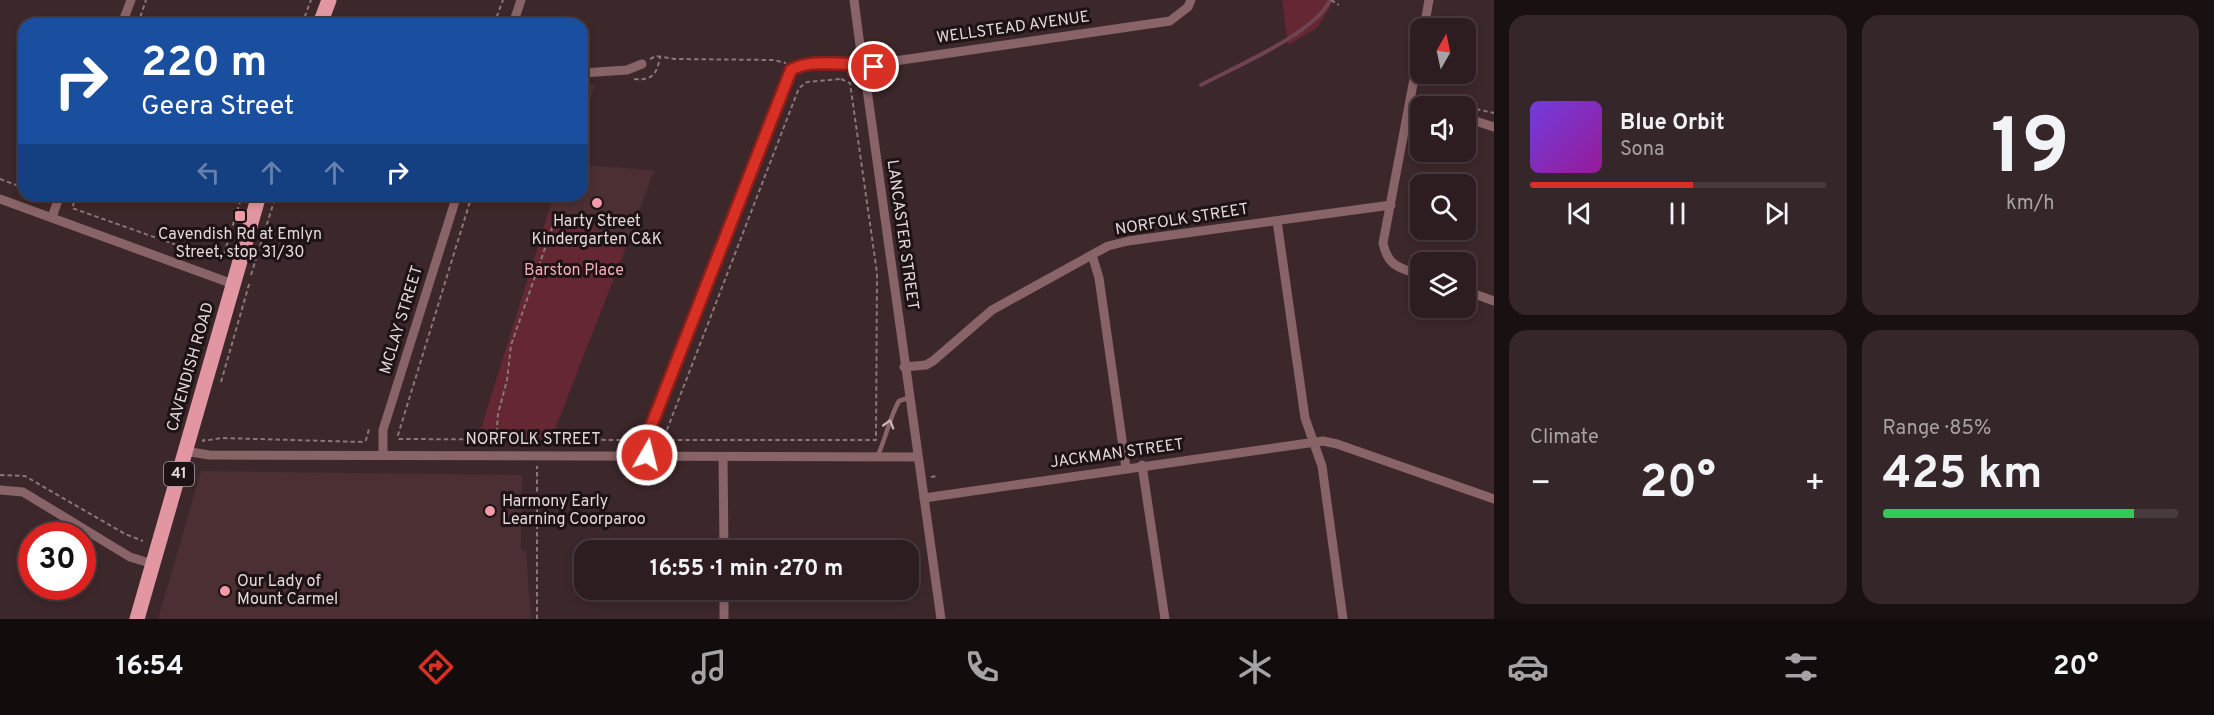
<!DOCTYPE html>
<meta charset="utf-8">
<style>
body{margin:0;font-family:Overpass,sans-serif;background:#352629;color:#f1f3f6;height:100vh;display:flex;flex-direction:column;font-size:22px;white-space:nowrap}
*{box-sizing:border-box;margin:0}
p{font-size:20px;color:#a7a2a5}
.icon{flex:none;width:33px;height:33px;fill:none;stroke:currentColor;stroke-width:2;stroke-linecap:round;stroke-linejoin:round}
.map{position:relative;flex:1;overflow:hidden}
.drawer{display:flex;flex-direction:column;gap:15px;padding:15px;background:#191012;width:720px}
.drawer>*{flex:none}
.guide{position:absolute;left:18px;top:18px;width:570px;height:183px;border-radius:18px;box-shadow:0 3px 9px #0003,0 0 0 2px #483b3e;background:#1a4fa0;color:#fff;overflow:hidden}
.needle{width:39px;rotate:9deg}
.buttons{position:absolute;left:1410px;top:18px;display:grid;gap:12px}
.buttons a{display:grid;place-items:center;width:66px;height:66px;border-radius:12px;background:#2d1d20;box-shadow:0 3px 9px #0003,0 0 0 2px #483b3e;font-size:30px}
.speed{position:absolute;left:18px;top:522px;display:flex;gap:12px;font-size:30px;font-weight:700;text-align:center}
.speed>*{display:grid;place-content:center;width:78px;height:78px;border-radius:50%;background:#2d1d20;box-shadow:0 3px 9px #0003,0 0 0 2px #483b3e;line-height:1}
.speed .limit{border:9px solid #d22;background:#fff;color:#111}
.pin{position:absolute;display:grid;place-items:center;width:51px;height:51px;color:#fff;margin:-26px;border:3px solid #fff;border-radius:50%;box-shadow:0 2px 6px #0007}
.me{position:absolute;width:66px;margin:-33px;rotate:8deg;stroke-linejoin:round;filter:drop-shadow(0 0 4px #0008)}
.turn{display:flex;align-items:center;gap:21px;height:126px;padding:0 24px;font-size:27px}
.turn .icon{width:78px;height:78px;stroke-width:2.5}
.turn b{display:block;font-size:42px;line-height:51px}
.lanes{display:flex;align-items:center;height:57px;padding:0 24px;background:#0003;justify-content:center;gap:30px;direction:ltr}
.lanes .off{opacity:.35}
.big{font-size:45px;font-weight:700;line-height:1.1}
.drawer .card{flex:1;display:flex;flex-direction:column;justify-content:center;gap:9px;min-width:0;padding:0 21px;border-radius:18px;background:#352629}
.drawer .dial{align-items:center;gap:0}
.dial b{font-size:78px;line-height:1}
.song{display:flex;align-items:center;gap:18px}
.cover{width:72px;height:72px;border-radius:9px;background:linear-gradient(135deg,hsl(260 70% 55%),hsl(300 70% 35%))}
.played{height:6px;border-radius:3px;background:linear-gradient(90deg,#d93025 55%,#483b3e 55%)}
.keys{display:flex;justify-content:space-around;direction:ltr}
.heat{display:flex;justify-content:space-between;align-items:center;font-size:33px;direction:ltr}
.charge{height:9px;border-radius:4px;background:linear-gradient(90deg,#34c759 85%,#483b3e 0)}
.drawer .tiles{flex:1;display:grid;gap:15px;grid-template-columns:repeat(2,1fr)}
.trip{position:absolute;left:574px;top:540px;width:345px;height:60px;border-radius:18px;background:#2d1d20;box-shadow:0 3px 9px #0003,0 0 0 2px #483b3e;font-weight:700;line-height:60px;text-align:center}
.tabs{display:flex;height:96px;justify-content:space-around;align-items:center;background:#120c0d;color:#a7a2a5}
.tabs .icon{width:42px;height:42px}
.tabs .on{color:#d93025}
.tabs b{font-size:27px;color:#f1f3f6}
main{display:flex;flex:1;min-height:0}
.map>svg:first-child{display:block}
</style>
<main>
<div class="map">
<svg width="1494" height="619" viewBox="0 0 1494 619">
<rect width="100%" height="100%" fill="#3c272a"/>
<g fill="#4b2f33">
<path d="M587 85H595L582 127V103Z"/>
<path d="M582 165 654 170 628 242 549 211 554 195H582Z"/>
<path d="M201 471 522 475 521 550 526 551 531 619H158Z"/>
</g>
<g fill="#662735">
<path d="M1282 0H1334L1317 28 1288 45Z"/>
<path d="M549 211 628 242 552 437 478 438Z"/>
</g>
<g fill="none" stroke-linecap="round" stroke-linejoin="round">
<path stroke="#6f4350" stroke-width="4" d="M1201 85C1233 68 1317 32 1330 0"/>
<g stroke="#897779" stroke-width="2" stroke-dasharray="4.5 3" stroke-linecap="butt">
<path d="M1331 0 1339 5"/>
<path d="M138 24 146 0"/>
<path d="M302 24 311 0"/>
<path d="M494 24 503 0"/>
<path d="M650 59 656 56 675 59 773 60 786 63"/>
<path d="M634 79C653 81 657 73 660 57"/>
<path d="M841 79 850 83 877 273 876 440H663L799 88 807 82Z"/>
<path d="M1432 97 1460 106"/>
<path d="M1476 109 1494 113"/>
<path d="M0 179 24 188"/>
<path d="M37 195 40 197"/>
<path d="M77 195 72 208 222 261 242 195"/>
<path d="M472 195 398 435 399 439 635 440"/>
<path d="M251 275 276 195"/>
<path d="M221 382 250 281"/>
<path d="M204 439 203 441 221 438 363 442 366 440 369 429"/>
<path d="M496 440 498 414 507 380 511 345 557 214"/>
<path d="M0 475 25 476 125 534 143 541"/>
<path d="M931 477 937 476"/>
<path d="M537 619V466"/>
</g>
<path stroke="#886368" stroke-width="4.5" d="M877 457C886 439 889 418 899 401L908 398"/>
<g stroke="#886368" stroke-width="9">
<path d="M854 0 861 53"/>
<path d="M122 24 131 0"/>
<path d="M513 24 521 0"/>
<path d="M1424 28 1429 0"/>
<path d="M1420 47 1383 243C1388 267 1400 268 1420 275"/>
<circle cx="863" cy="64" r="11"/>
<path d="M874 64 1170 21 1188 7 1191 0"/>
<path d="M582 73 627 70 642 64"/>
<path d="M865 75 941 619"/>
<path d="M1466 118 1494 127"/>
<path d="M0 199 233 284"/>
<path d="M52 217 60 195"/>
<path d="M1277 221 1305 418 1322 466 1343 619"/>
<path d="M1092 255 1099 278 1126 468"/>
<path d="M1466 291 1494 301"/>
<path d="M904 367 926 365 933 361 992 310 1108 246 1128 241 1391 205"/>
<path d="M185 451 209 455 917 457"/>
<path d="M383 455V430L457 195"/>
<path d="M647 455 648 434 791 71C809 60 831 64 851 64"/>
<path d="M723 457 724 550"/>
<path d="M1142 465 1165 619"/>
<path d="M0 490 23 492 130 557 153 564"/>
<path d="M924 498 1323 441 1337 444 1494 499"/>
<path d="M724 590V619"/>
</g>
<g stroke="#e296a2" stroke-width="15">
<path d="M320 24 329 0"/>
<path d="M137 619 259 195"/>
</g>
</g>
<defs><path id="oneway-chevron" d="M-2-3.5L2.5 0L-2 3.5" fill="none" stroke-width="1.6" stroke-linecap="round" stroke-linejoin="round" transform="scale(1.5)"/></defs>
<use stroke="#c9b4b6" href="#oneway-chevron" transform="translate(889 424) rotate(-74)"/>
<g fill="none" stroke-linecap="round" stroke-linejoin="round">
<g stroke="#8d1f18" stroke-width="15">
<path id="route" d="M647 455 648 434 791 70C808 60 831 64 851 64L854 72 865 75 871 72 874 67"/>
</g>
<use href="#route" stroke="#d93025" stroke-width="10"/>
</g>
<g fill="#f39aa9" stroke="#1d1314" stroke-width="2">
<circle cx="597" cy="203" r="6"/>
<rect x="234" y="210" width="12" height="12" rx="3"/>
<circle cx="490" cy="511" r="6"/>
<circle cx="225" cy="591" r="6"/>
</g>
<g text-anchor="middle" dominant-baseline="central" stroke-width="6" stroke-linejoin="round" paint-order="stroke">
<rect fill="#1d1314" stroke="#a99c9d" stroke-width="1.5" x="164" y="462" width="30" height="24" rx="4.5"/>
<g font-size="15" font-weight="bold" fill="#e5d7d8">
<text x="179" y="474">41</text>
</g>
<g font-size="16" fill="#e5d7d8" stroke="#1d1314">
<text transform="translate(1013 28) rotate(-8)">WELLSTEAD AVENUE</text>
<text transform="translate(1182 220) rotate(-9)">NORFOLK STREET</text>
<text transform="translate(902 235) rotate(82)">LANCASTER STREET</text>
<text transform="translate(402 320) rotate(-73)">MCLAY STREET</text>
<text transform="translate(191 367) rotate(-74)">CAVENDISH ROAD</text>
<text x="533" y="440">NORFOLK STREET</text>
<text transform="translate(1117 454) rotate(-8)">JACKMAN STREET</text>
</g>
<g font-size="16" fill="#e5d7d8" stroke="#1d1314">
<text x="597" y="222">Harty Street<tspan x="597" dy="18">Kindergarten C&amp;K</tspan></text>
<text x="240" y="235">Cavendish Rd at Emlyn<tspan x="240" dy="18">Street, stop 31/30</tspan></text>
<text x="502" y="502" text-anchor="start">Harmony Early<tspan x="502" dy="18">Learning Coorparoo</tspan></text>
<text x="237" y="582" text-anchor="start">Our Lady of<tspan x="237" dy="18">Mount Carmel</tspan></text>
</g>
<g font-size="16" fill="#f4adb8" stroke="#1d1314">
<text x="574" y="271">Barston Place</text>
</g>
</g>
</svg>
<div class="buttons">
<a><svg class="needle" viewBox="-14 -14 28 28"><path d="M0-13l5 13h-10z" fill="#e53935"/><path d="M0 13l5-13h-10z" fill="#a7a2a5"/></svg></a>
<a><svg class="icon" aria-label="sound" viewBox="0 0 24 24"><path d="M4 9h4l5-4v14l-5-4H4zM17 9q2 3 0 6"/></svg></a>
<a><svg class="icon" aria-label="search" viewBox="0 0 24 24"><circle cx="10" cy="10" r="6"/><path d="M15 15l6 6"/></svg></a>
<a><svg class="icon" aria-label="layers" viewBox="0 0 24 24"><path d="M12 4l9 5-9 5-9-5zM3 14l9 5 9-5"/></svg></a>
</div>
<div class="speed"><div class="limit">30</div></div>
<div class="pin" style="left:874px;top:67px;background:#d93025"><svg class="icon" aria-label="arrive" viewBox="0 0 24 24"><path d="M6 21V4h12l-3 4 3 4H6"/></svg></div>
<svg class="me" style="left:647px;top:455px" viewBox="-20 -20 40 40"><circle r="17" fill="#d93025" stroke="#fff" stroke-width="3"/><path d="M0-11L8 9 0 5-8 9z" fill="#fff"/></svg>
<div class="trip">16:55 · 1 min · 270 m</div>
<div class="guide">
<div class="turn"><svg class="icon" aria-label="right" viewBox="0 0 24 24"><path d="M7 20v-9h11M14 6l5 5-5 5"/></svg><div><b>220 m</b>Geera Street</div></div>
<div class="lanes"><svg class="icon off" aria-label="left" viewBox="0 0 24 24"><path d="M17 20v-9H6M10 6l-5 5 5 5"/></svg><svg class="icon off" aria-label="ahead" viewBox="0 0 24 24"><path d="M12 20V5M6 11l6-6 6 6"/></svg><svg class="icon off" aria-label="ahead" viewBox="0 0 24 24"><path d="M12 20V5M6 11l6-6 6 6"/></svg><svg class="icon" aria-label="right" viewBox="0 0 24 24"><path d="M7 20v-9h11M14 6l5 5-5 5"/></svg></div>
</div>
</div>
<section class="drawer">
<div class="tiles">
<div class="card">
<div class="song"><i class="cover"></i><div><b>Blue Orbit</b><p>Sona</p></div></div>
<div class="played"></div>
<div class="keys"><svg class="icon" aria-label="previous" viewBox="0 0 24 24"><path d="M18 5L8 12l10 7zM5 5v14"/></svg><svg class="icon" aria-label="pause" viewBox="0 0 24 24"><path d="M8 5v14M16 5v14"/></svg><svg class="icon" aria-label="next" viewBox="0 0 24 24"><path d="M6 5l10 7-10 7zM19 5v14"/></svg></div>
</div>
<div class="card dial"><b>19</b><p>km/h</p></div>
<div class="card"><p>Climate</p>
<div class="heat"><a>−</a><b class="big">20°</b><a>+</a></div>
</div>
<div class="card"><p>Range · 85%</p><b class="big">425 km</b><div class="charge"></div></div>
</div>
</section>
</main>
<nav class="tabs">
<b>16:54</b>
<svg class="icon on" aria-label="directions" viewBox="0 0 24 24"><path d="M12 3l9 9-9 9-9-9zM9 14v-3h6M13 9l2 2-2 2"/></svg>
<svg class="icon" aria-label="music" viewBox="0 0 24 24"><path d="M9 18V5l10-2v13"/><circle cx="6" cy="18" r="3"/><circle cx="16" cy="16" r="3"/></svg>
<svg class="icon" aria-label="phone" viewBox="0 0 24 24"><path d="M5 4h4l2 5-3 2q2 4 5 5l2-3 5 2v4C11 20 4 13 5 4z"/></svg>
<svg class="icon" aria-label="climate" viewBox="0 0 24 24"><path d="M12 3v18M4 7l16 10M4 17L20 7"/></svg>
<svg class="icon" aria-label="car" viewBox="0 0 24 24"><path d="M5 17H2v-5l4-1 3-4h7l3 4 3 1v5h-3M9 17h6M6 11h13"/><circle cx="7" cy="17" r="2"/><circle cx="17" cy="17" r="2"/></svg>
<svg class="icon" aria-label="filters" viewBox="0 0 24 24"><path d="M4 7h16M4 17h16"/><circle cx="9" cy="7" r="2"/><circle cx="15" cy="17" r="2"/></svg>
<b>20°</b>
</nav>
